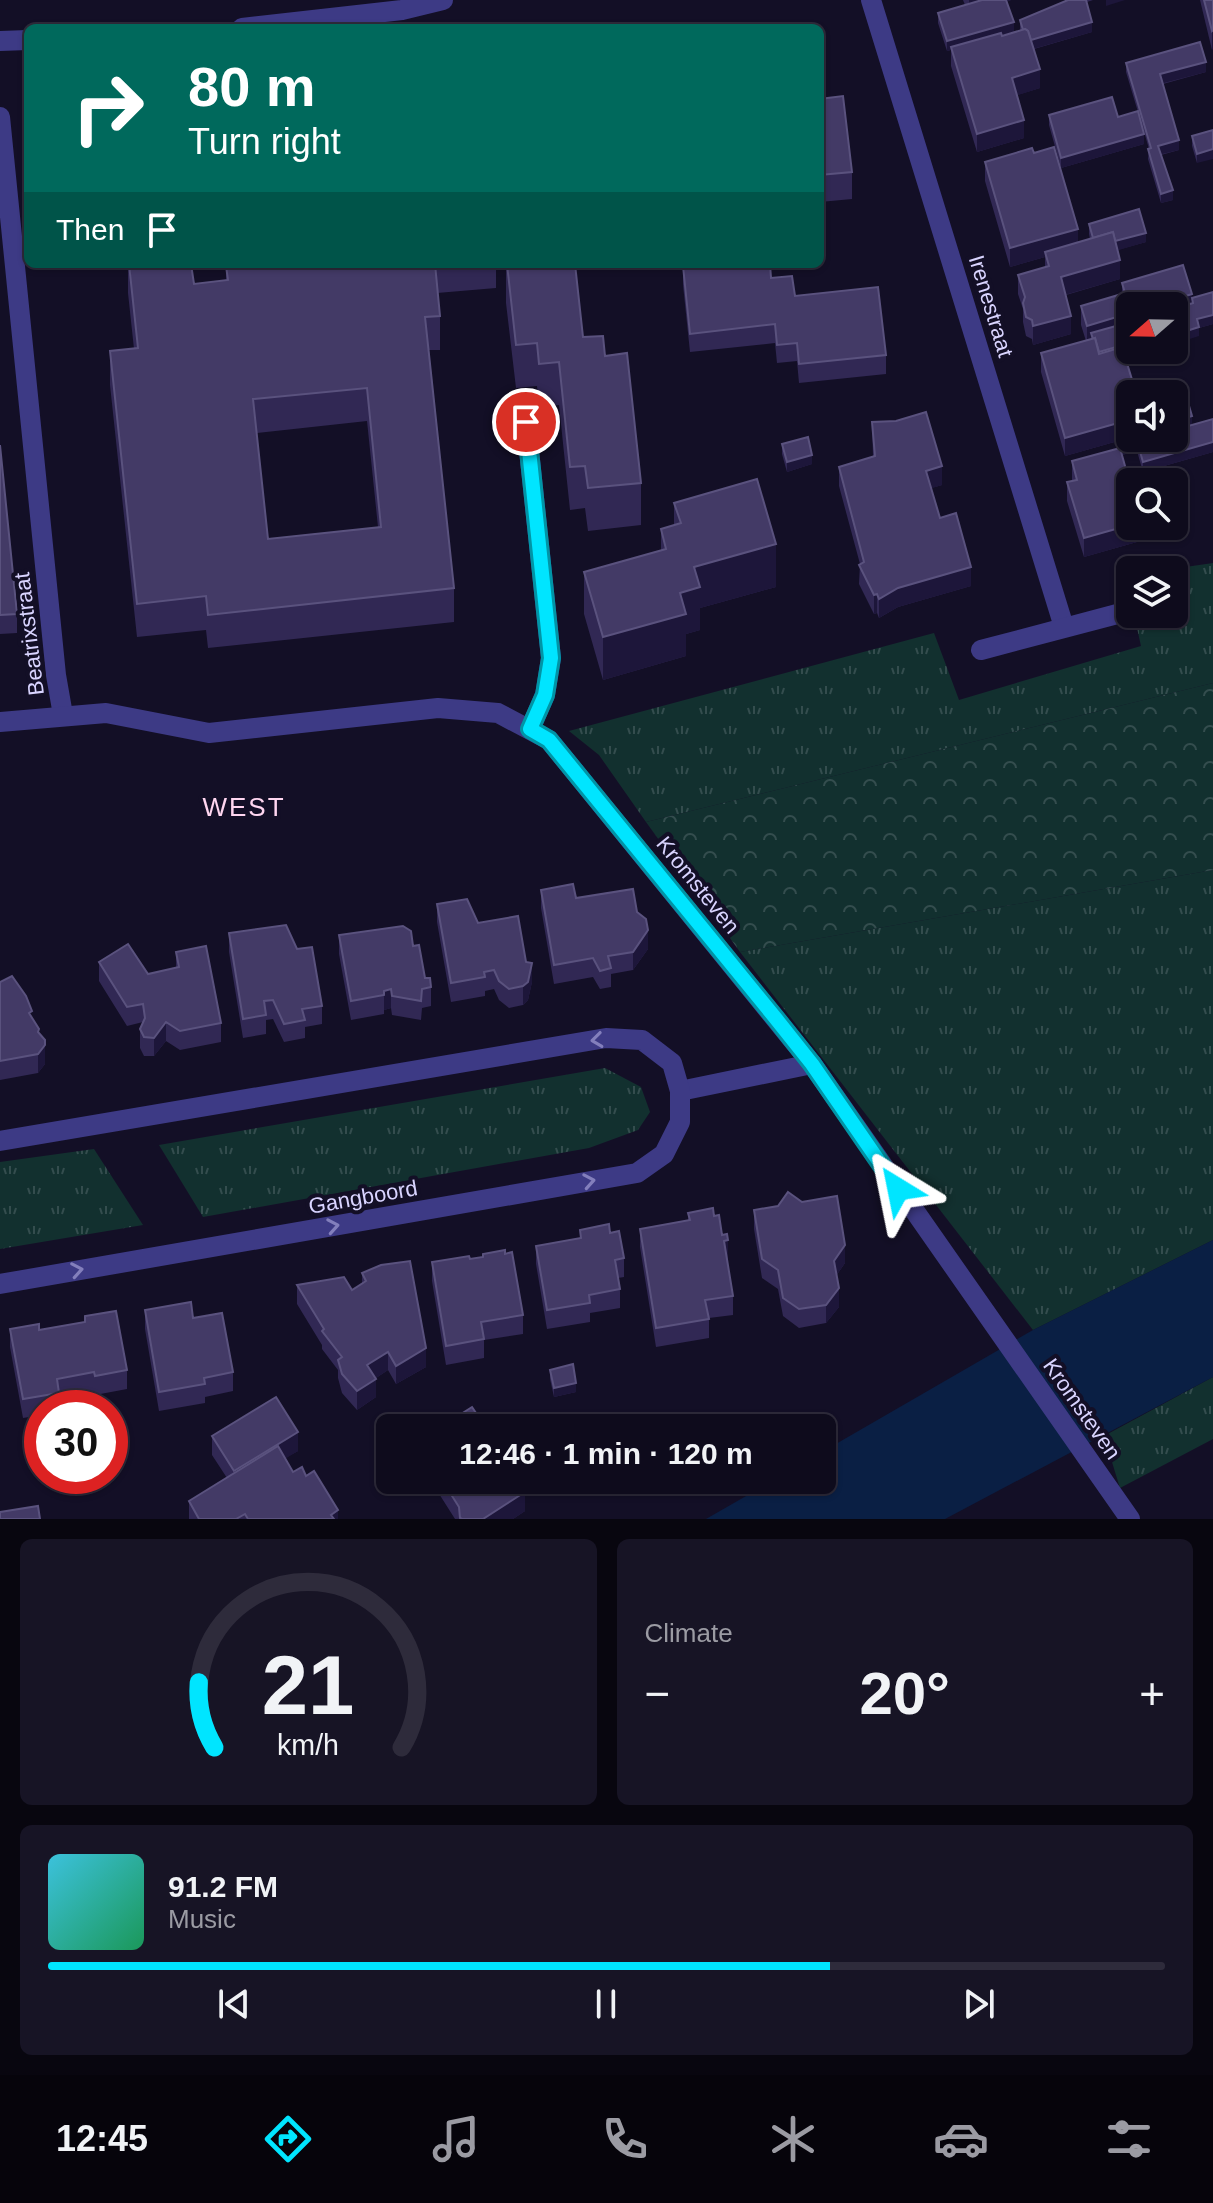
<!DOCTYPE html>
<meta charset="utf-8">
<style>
body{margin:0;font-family:Helvetica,sans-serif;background:#171425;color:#f1f3f6;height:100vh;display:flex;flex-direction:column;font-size:30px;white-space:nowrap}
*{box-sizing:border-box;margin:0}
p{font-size:26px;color:#9b9ba3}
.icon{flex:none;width:44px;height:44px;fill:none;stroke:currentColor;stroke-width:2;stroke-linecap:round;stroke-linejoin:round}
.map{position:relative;height:1519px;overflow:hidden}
.drawer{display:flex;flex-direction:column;gap:20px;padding:20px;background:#08060f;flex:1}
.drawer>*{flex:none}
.hud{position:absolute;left:24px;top:24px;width:800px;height:244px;border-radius:12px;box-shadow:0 2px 6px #0004,0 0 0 2px #2e2b3b;background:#00695c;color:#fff;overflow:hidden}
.needle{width:52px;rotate:250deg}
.buttons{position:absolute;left:1116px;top:292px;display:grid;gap:16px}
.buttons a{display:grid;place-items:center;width:72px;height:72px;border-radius:12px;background:#0e0b1c;box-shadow:0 2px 6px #0004,0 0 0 2px #2e2b3b;font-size:40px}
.speed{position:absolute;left:24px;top:1390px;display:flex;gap:16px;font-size:40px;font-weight:700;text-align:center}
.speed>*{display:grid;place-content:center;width:104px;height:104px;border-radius:50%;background:#0e0b1c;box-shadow:0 2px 6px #0004,0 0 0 2px #2e2b3b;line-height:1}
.speed .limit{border:12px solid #d22;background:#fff;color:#111}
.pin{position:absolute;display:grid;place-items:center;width:68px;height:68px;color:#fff;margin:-34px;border:4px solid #fff;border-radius:50%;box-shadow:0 2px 8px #0007}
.me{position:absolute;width:88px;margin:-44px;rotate:325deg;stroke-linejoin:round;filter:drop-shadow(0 0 6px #0008)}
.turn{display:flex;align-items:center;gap:28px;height:168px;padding:0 32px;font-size:36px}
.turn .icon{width:104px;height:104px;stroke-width:2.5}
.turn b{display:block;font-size:56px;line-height:68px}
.then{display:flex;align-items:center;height:76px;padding:0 32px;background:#0003;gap:16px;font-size:30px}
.big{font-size:60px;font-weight:600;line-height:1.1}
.drawer .card{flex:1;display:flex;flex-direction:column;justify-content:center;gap:12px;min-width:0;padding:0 28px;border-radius:12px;background:#171425}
.drawer .dial{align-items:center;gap:0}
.dial svg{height:208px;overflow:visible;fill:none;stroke:#2e2b3b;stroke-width:7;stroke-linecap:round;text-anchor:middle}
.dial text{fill:#f1f3f6;stroke:none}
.song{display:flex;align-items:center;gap:24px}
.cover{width:96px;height:96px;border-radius:12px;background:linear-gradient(135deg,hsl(190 70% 55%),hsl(150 70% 35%))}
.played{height:8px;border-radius:4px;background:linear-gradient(90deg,#00e5ff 70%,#2e2b3b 70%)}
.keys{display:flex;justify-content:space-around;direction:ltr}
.heat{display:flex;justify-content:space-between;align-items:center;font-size:44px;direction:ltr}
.drawer .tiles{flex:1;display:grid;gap:20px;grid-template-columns:1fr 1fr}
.card:last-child{grid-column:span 2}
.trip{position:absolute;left:376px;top:1414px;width:460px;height:80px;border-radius:12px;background:#0e0b1c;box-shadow:0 2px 6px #0004,0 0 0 2px #2e2b3b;font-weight:600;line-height:80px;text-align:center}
.menu{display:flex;height:128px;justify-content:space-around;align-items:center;background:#06040b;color:#9b9ba3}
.menu .icon{width:56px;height:56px}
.menu .selected{color:#00e5ff}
.menu b{font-size:36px;color:#f1f3f6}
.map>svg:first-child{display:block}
</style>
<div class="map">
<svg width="1213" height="1519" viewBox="0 0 1213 1519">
<defs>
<pattern id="grass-tufts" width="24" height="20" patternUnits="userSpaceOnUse" patternTransform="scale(2)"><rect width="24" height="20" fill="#12302f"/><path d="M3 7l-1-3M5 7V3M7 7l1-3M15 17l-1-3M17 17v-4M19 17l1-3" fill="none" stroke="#344d4e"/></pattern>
<pattern id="forest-crowns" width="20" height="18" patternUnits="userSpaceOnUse" patternTransform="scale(2)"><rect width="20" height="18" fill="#12302f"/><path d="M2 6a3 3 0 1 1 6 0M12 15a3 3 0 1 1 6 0" fill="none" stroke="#344d4e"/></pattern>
</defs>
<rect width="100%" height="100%" fill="#130f26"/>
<g fill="url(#grass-tufts)">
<path d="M1213 563V683L646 822 599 755 569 731 934 633 959 700 1141 646 1134 614H1174V570H1165Z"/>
<path d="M1213 870V1240L1033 1330 740 952Z"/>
<path d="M605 1068 641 1087 650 1112 638 1130 589 1148 203 1217 159 1145Z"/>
<path d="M94 1149 143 1225 0 1249V1162Z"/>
<path d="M1213 1377V1439L1120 1488 1104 1436Z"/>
</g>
<path fill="url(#forest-crowns)" d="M1213 683V870L740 952 646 822Z"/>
<path fill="#0a1f44" d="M1213 1240V1377L945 1519H706L774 1480H822V1452L1033 1330Z"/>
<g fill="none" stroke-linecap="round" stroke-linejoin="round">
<g stroke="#3d3a85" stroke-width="20">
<path d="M871 0 1064 627"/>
<path d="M242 28 402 10 443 0"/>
<path d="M0 41 28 40"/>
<path d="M0 117 56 675 63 715"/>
<path d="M526 422 551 658 545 695 530 729"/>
<path d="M981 650 1121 613"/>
<path d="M0 722 106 713 209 733 438 708 498 713 549 740 812 1064 1130 1519"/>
<path d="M680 1091 812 1064"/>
<path d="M0 1141 606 1038 642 1040 672 1063 680 1091V1122L664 1154 637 1173 0 1284"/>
</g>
</g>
<g fill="#312854" fill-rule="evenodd">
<path d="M963 0H1011L1006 2 1002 36 1020 30V20L1068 0H1093L1087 2 1092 32 1034 49 1040 88 1017 95 1024 138 977 152 951 66V50L947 51 938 23V13L965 5Z"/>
<path d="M1200 0H1213L1212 50Z"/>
<path d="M1126 63 1206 72 1163 84 1179 150 1161 155 1173 200 1161 203 1148 159 1149 149 1141 121 1144 144 1061 168 1049 125V115L1118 117 1138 112 1126 72Z"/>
<path d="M820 99 852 172V199L820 202Z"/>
<path d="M1213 130 1197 163 1192 146V136Z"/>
<path d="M985 162 1078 243 1090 239 1089 234V224L1146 242 1117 250 1120 279 1066 295 1071 334 1033 345 1032 339 1026 336 1023 322V309L1018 294V275L1045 267V257L1010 267 985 181Z"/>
<path d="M128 264 194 284 226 281V266L249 264H496V288L437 293 440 316V350H429L454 588V622L208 648 206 630 137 637 110 385V351L134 349 128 293ZM367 421 378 527 268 539 257 433Z"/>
<path d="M506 264 583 337 605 356 641 483V525L588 531 585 508 570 510 559 405 539 407 537 386 516 388 506 303Z"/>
<path d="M683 266 771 278 795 296 886 355V374L799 383 797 361 777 363 775 343 690 352 683 285Z"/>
<path d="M1122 283 1192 298 1213 292V324L1199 328V336L1174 306 1125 354 1134 386 1192 425 1213 419V452L1143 472 1137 451 1122 455 1130 526H1151V538L1084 557 1067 501V482L1072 481V461L1119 448 1118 441 1065 456 1041 372V353L1086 341 1081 325V306L1122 294Z"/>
<path d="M872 422 942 485 931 488 940 518 971 586 898 607 879 618 877 613 874 614 859 584 860 564 839 486V467L873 457Z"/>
<path d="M782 444 812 464 787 472 782 454Z"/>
<path d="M0 445 17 614V633L0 634Z"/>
<path d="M674 503 776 587 700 608V630L686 634V656L603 680 584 614V572L661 550V529L674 525Z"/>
<path d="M541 890 637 912 648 949 633 970 611 974V987L600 989 593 977 554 984 541 908Z"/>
<path d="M437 904 478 923 526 962 532 982 528 1000 523 1005 509 1008 499 1000 494 989 485 991V996L451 1002 437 922Z"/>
<path d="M229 933 322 1006V1024L305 1027V1038L284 1042 273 1019 266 1020V1034L243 1038 229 952Z"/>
<path d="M339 935 413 946 425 978 431 987V1006L422 1008 421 1020 392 1015 391 1008 384 1010V1014L351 1020 339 954Z"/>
<path d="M176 952 221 1023V1042L180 1050 166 1041 154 1056H144L140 1048V1029L143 1022 127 1026 99 981V962L148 974 176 968Z"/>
<path d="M0 982 32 1018 39 1033 45 1064 38 1073 0 1080Z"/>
<path d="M754 1210 845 1263 836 1276 839 1307 826 1323 799 1328 783 1316 778 1289 762 1278 754 1229Z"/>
<path d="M688 1213 714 1216 722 1235 728 1258 727 1259 733 1296V1315L709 1318V1338L656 1347 640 1247V1229L688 1221Z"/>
<path d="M580 1230 610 1233 624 1258V1277L618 1278 620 1289V1308L590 1313V1322L547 1329 536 1264V1246L580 1238Z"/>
<path d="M470 1259 523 1315V1334L484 1340V1358L446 1365 432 1281V1262Z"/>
<path d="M362 1273 426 1367 396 1384 388 1370 376 1378V1397L357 1410 342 1393 338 1378V1370L322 1349V1345L297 1304V1285L352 1290 362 1284Z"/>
<path d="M145 1310 193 1318 233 1372V1391L205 1397V1403L159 1411 145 1329Z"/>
<path d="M10 1329 39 1330 127 1370V1389L95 1395 94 1391 59 1397V1408H42V1415L23 1418 10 1347Z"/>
<path d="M550 1370 576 1392 554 1397 550 1379Z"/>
<path d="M212 1436 298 1451 285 1458 293 1472 306 1476 338 1519H189V1501L227 1478 212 1455Z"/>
<path d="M436 1480H526L525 1491V1511L513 1519H455L436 1489Z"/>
</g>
<g fill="#1d163a">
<path d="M969 0H1011L969 14Z"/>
<path d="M1106 0H1125L1106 6Z"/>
<path d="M1014 22V32L947 51V41Z"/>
<path d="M1092 22V32L1026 51V41Z"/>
<path d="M1213 30V49L1212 50V31Z"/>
<path d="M1206 62V72L1160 84V74Z"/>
<path d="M1040 69V88L1012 97V78Z"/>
<path d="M1024 120V138L977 152V134Z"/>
<path d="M1144 134V144L1061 168V158Z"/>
<path d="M1179 140V150L1158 155V146Z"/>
<path d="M1213 149V159L1197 163V154Z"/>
<path d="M1173 190V200L1161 203V194Z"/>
<path d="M1078 229V247L1045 252V257L1010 267V248Z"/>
<path d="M1146 233V242L1095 257V247Z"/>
<path d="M1120 260V279L1061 296V277Z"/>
<path d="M1192 294V313L1174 319V306H1153Z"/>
<path d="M1130 313V332L1091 333V343L1087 344V326Z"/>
<path d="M1213 315V324L1199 328V336L1174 344V335L1197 319Z"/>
<path d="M1071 316V334L1033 345V326Z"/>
<path d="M1130 343V350H1137L1097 362V352Z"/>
<path d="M1192 416V435L1139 450 1137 441V451L1121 455V436L1130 434V438H1174V421Z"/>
<path d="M1118 423V441L1065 456V438Z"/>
<path d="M1213 442V452L1143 472V462Z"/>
<path d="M812 455V464L787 472V462Z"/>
<path d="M942 466V485L926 490V471Z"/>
<path d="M1130 525 1151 526V538L1084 557V538Z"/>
<path d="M776 544V587L700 608V630L686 634V656L603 680V637L694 567Z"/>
<path d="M971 567V586L898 607 879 618V599L898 588Z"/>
<path d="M877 594V613L874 614V595Z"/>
<path d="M648 930V949L633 970V952Z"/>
<path d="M532 963V982L528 1000 523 1005V986Z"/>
<path d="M391 989V1008L384 1010V991Z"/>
<path d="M166 1022V1041L154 1056V1038Z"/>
<path d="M45 1045V1064L38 1073V1054Z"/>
<path d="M728 1240V1258L724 1260V1241Z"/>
<path d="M845 1245V1263L834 1279V1261Z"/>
<path d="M839 1288V1307L826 1323V1305Z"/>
<path d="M426 1348V1367L396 1384V1366Z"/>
<path d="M388 1352V1370L367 1384V1365Z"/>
<path d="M376 1379V1397L357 1410V1391Z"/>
<path d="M576 1383V1392L554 1397V1388Z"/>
<path d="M298 1432V1451L234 1490V1471Z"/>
<path d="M521 1480H526L523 1494 525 1492V1511L513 1519H483Z"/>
<path d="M338 1510V1519H331V1515Z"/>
</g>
<g fill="#433a66" stroke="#5a527e" stroke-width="2" fill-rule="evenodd">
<path d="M982 0H1006L1014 22 947 41 938 13Z"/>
<path d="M1068 0H1086L1092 22 1031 40 1028 31 1025 29 1023 30 1020 20Z"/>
<path d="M1204 0H1213V30L1212 31Z"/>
<path d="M1025 29 1028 31 1040 69 1012 78 1024 120 977 134 951 47 1001 33 1002 36Z"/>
<path d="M1200 42 1206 62 1160 74 1179 140 1158 146 1173 190 1161 194 1148 149 1151 148 1126 63Z"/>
<path d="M843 96 852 172 820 175V99Z"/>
<path d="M1112 97 1118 117 1138 111 1144 134 1061 158 1049 115Z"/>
<path d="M1213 130V149L1197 154 1192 136Z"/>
<path d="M1054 147 1078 229 1010 248 985 162 1032 148 1034 153Z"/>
<path d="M1139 209 1146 233 1115 241 1113 232 1093 238 1089 224Z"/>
<path d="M1113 232 1120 260 1061 277 1071 316 1033 326 1032 320 1026 317 1023 303 1025 297 1018 275 1049 266 1045 252Z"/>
<path d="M129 264H191L194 284 228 280 226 266 249 264H435L440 316 425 317 454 588 208 615 206 596 137 604 110 351 138 348ZM367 388 381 527 268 539 253 399Z"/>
<path d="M507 264H575L583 337 603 336 605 356 627 353 641 483 588 488 585 466 570 467 559 362 539 364 537 343 516 345Z"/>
<path d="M702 264H770L771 278 792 276 795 296 878 287 886 355 799 364 797 343 777 345 775 324 690 334 683 266Z"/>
<path d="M1183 265 1192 294 1153 306H1130V313L1087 326 1081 306 1125 293 1122 283Z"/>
<path d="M1213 292V315L1197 319 1199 327 1174 335V309L1193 303 1192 298Z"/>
<path d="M1130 322V343L1099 352 1095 338 1093 339 1091 333Z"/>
<path d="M1095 338 1099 354 1122 347 1134 386 1146 394H1130V434L1121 436 1118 423 1065 438 1041 353Z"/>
<path d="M1185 392 1192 416 1174 421V395Z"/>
<path d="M926 412 942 466 926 471 940 518 956 513 971 567 898 588 879 599 877 594 874 595 859 565 864 562 839 467 875 456 872 422 896 421Z"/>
<path d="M1213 419V442L1143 462 1137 441 1147 438H1174V430Z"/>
<path d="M808 437 812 455 787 462 782 444Z"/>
<path d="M0 445 17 614 0 615Z"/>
<path d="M1120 448 1130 484V525L1084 538 1067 482 1077 480 1072 461Z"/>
<path d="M757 479 776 544 694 567 700 587 680 593 686 614 603 637 584 572 666 549 661 529 681 523 674 503Z"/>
<path d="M573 884 576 898 633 889 637 912 646 919 648 930 633 952 608 956 611 968 600 971 593 958 554 965 541 890Z"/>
<path d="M467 899 478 923 518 916 526 962 532 963 528 982 523 986 509 989 499 981 494 970 484 972 485 977 451 983 437 904Z"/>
<path d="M286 925 297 949 312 947 322 1006 302 1009 305 1020 284 1024 273 1000 264 1001 266 1015 243 1019 229 933Z"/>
<path d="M403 926 411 931 413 946 419 945 425 978H430L431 987 422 989 421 1001 392 996 391 989 384 991V995L351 1001 339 935Z"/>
<path d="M128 944 148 974 179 967 176 952 206 946 221 1023 180 1031 166 1022 154 1038 144 1037 140 1029 145 1018 143 1004 127 1007 99 962Z"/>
<path d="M12 976 26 996 32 1011 29 1013 39 1029 38 1032 45 1040V1045L38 1054 0 1061V982Z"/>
<path d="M788 1192 802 1202 837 1196 845 1245 834 1261 839 1288 826 1305 799 1309 783 1298 778 1270 762 1259 754 1210 778 1206Z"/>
<path d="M713 1208 714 1216 719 1215 722 1235 727 1234 728 1240 724 1241 733 1296 705 1300 709 1319 656 1328 640 1229 690 1220 688 1213Z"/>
<path d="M609 1224 610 1233 619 1231 624 1258 615 1260 620 1289 589 1295 590 1303 547 1310 536 1246 581 1238 580 1230Z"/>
<path d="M505 1250V1254L512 1252 523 1315 481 1322 484 1339 446 1346 432 1262 469 1256 470 1259 483 1257V1254Z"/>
<path d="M410 1261 426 1348 396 1366 388 1352 367 1365 376 1379 357 1391 342 1374 338 1360 342 1357 322 1331 324 1329 297 1285 344 1277 352 1290 366 1281 362 1273 381 1265Z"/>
<path d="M191 1302 193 1318 222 1313 233 1372 204 1378 205 1384 159 1392 145 1310Z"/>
<path d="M116 1311 127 1370 95 1376 94 1372 57 1379 59 1393 23 1399 10 1329 39 1324V1330L85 1322V1316Z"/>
<path d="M573 1364 576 1383 554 1388 550 1370Z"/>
<path d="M276 1397 298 1432 234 1471 212 1436Z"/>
<path d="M472 1407 486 1428H439Z"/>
<path d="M518 1419 522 1428H504Z"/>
<path d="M278 1446 293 1472 302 1467 306 1476 314 1471 338 1510 331 1515 334 1519H248L245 1514 236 1519H199L189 1501Z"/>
<path d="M442 1480H521L519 1482 525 1492 483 1519H462L460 1518 459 1507Z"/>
<path d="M38 1506 40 1519H0V1512Z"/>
</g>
<defs><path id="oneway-chevron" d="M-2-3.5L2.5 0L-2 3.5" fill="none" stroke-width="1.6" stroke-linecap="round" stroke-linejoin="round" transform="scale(2)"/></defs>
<g stroke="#837fbc">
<use href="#oneway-chevron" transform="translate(597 1040) rotate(173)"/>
<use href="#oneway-chevron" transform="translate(589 1181) rotate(-10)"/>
<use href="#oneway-chevron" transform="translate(333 1226) rotate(-10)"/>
<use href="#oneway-chevron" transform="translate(77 1270) rotate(-10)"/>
</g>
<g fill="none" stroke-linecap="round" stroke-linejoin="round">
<g stroke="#0095a6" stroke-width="20">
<path id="route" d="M526 422 551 658 545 695 530 729 549 740 777 1020 812 1064 898 1189"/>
</g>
<use href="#route" stroke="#00e5ff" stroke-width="14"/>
</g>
<g text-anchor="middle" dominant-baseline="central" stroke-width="8" stroke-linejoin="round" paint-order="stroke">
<g font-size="22" fill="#d9d4ff" stroke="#130f26">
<text transform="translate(991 306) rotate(73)">Irenestraat</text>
<text transform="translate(29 634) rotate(-97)">Beatrixstraat</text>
<text transform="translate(698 885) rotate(51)">Kromsteven</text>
<text transform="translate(363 1197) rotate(-10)">Gangboord</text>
<text transform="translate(1082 1409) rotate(55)">Kromsteven</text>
</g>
<g font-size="26" letter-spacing="2" fill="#ffd6f0" stroke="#130f26">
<text x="244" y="807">WEST</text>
</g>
</g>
</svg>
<div class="buttons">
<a><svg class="needle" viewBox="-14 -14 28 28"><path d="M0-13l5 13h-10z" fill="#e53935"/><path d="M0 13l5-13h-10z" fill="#9b9ba3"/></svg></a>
<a><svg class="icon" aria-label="sound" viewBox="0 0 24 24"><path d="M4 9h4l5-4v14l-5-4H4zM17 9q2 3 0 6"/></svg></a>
<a><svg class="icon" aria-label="search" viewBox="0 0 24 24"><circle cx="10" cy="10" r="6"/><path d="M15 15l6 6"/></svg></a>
<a><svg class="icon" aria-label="layers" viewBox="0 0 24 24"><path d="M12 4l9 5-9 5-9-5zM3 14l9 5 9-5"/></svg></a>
</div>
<div class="speed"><div class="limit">30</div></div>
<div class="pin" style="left:526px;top:422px;background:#d93025"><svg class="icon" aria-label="arrive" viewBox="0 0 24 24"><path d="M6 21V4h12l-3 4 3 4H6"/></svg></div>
<svg class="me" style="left:898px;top:1189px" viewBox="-20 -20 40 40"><path d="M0-17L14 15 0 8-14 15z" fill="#00e5ff" stroke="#fff" stroke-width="4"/></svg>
<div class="trip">12:46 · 1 min · 120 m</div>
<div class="hud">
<div class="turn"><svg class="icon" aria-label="right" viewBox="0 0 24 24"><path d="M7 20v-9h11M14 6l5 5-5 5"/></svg><div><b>80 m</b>Turn right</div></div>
<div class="then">Then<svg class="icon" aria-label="arrive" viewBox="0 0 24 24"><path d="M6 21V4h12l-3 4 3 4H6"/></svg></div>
</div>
</div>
<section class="drawer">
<div class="tiles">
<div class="card dial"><svg viewBox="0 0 100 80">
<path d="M14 69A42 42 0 1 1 86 69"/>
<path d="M14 69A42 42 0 0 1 8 44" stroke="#00e5ff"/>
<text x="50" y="56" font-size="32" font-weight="700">21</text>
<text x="50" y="72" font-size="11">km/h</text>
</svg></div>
<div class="card"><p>Climate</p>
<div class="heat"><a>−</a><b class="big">20°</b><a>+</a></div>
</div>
<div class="card">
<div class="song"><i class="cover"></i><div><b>91.2 FM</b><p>Music</p></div></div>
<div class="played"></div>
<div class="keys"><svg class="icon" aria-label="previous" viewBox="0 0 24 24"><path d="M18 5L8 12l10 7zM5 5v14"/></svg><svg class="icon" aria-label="pause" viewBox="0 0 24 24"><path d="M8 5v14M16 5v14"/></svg><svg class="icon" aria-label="next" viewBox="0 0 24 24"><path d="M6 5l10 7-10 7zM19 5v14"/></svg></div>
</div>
</div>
</section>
<nav class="menu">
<b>12:45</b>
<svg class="icon selected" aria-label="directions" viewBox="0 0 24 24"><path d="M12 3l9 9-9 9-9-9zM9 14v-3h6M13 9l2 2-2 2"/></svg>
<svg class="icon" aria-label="music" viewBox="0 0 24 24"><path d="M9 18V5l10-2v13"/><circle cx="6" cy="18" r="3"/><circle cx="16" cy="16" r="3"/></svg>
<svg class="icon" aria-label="phone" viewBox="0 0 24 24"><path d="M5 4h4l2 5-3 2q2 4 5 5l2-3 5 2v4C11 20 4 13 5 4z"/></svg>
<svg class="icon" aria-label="climate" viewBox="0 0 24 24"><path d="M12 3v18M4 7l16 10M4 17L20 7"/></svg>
<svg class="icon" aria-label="car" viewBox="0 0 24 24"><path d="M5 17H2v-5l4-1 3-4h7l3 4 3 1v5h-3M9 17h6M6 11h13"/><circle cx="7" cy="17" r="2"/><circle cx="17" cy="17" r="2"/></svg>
<svg class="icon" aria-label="filters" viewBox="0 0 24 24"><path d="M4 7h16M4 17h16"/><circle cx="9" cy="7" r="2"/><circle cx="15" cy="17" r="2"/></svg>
</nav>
